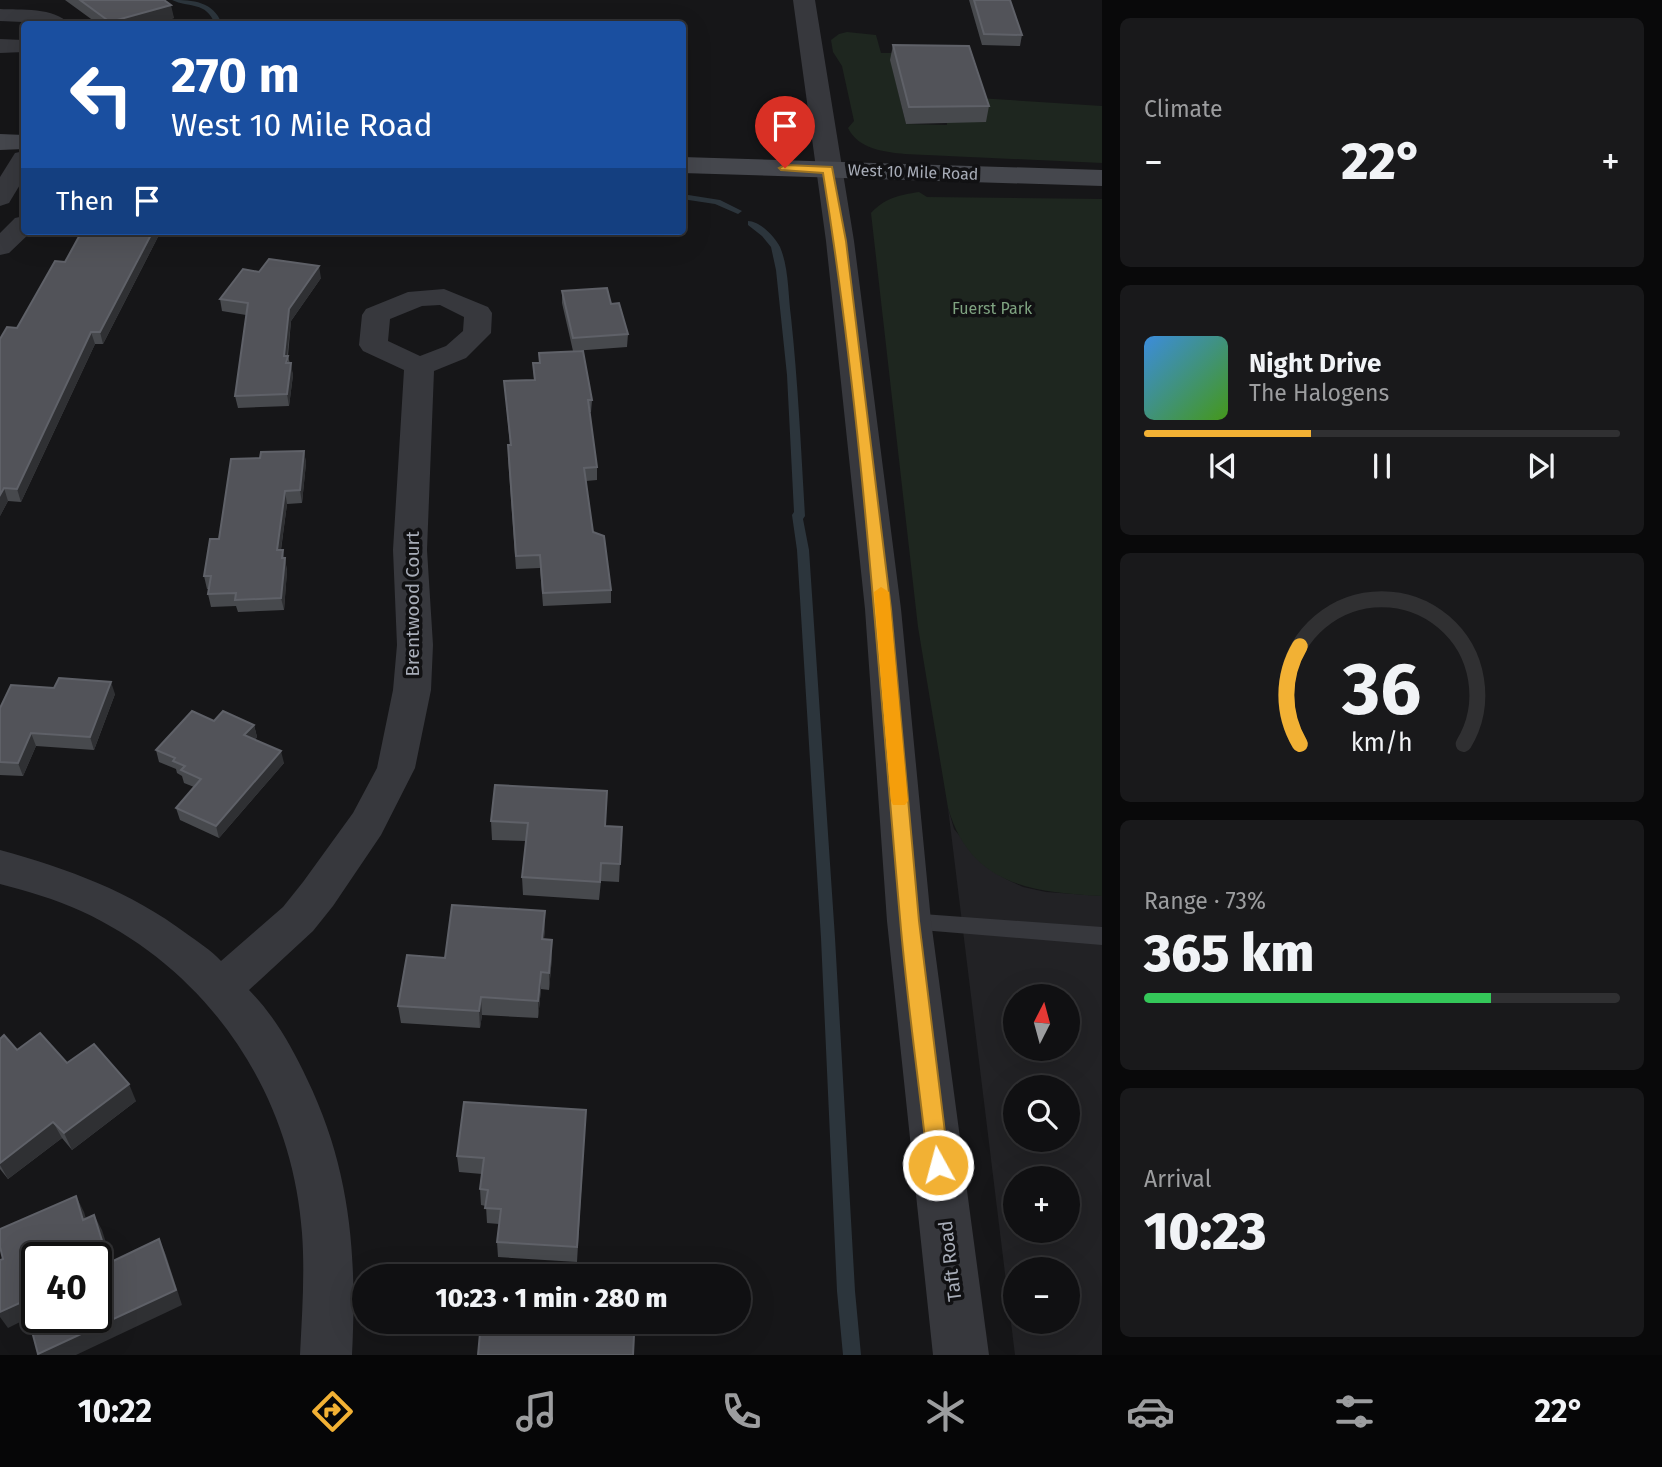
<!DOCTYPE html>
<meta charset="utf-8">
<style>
body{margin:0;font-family:"Fira Sans",sans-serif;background:#19191b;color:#f1f3f6;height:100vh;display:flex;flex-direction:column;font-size:26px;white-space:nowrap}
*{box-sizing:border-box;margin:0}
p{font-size:23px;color:#9c9d9f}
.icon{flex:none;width:38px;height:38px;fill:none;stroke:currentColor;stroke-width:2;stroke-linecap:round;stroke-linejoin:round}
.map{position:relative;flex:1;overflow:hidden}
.side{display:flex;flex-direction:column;gap:18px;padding:18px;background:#09090a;width:560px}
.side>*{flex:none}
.banner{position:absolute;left:21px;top:21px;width:665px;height:214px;border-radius:7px;box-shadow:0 7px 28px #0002,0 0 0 2px #303032;background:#1a4fa0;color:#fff;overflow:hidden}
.needle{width:46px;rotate:6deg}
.tools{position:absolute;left:1003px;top:984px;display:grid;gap:14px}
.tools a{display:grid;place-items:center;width:77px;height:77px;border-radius:50%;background:#101012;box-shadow:0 7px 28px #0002,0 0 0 2px #303032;font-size:35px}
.speed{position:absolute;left:21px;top:1242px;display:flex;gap:14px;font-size:35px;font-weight:700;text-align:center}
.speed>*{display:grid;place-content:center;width:91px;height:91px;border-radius:50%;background:#101012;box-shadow:0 7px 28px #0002,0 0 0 2px #303032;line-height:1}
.speed .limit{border:4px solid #111;border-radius:10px;background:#fff;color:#111}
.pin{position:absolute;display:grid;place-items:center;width:60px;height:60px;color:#fff;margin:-72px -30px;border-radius:50% 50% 50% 0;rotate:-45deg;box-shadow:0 0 7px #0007}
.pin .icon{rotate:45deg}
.me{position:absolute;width:77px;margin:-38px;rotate:353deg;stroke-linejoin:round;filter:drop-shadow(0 0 5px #0008)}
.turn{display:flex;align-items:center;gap:24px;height:147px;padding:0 35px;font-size:32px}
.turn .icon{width:91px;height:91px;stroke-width:2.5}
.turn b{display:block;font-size:49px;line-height:60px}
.then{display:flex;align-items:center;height:66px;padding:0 35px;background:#0003;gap:14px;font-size:26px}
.big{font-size:52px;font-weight:800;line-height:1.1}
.side .tile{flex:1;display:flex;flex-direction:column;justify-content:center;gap:10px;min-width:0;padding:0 24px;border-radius:10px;background:#19191b}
.side .dial{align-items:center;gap:0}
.dial svg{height:182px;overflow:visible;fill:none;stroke:#303032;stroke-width:7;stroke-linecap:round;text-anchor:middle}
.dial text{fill:#f1f3f6;stroke:none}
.song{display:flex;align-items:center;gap:21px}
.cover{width:84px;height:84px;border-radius:10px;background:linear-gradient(135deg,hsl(210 70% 55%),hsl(100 70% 35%))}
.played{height:7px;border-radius:4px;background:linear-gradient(90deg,#f2b134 35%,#303032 35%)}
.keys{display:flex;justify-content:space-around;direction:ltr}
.heat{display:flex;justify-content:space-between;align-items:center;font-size:38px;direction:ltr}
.charge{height:10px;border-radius:5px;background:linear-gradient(90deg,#34c759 73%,#303032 0)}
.trip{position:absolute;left:352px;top:1264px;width:399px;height:70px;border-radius:35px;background:#101012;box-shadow:0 7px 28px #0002,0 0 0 2px #303032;font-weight:800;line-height:70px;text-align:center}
.dock{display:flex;height:112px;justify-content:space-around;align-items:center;background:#060607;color:#9c9d9f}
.dock .icon{width:49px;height:49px}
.dock .active{color:#f2b134}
.dock b{font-size:32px;color:#f1f3f6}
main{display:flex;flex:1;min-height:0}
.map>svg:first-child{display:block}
</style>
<main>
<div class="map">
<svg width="1102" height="1355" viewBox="0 0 1102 1355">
<rect width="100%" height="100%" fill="#161618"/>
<path fill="#222225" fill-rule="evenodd" d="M948 808 954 829 984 865 1006 879 1023 887 1046 892 1102 896V1355H1015ZM1015 996H1068V1048H1015ZM1015 1087H1068V1139H1015ZM1015 1178H1068V1230H1015ZM1015 1269H1068V1321H1015Z"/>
<g fill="#1e261f">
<path d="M847 32 876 35 881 53H892L891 61 906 124 947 125V121L978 98 1102 106V163L905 154C885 152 858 149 848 128L854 121 842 66 833 52 831 40 839 34Z"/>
<path d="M919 192 927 197 1102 199V896C1032 892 971 886 948 808L918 627 871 213C885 198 899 195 919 192Z"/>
</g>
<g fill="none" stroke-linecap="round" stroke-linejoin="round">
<g fill="#2c353c" fill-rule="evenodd">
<path d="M172 0C193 0 213 1 222 24H215C206 1 189 8 172 0Z"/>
<path d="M682 194 720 200 742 211 738 214 715 204 682 199Z"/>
<path d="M748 221C760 221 775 237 780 247 789 268 788 295 791 317 798 383 801 449 805 516L803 519 809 550 835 938 855 1291 861 1355H843L837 1291 821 938 797 550 792 515 794 512 787 375 776 270 771 247 762 236 748 225Z"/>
</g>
<path fill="#37383d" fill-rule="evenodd" d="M909 913 1102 927V945L909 929 902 927 899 921 902 915Z"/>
<g fill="#37383d" fill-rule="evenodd">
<path d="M0 9C20 10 55 7 69 24L0 21Z"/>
<path d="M0 39 24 40V52L0 53Z"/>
<path d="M24 151V178L9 203 0 206V177L15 153Z"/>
<path d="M24 216V231H32L9 253 0 255V233L15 218Z"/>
<path d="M444 289 488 307 492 313 491 333 466 358 434 371 427 550 433 645 431 690 415 768 381 835 333 906 313 931 249 990C274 1015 292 1047 307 1079 351 1170 357 1256 352 1355H300C302 1314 305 1274 302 1233 292 1093 209 970 81 911 55 899 27 891 0 884V850C68 869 130 891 187 934 198 942 211 950 221 961L283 907 303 882 353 813 377 768 393 690 397 645 393 550 404 370 363 351 359 345 362 315 366 309 408 292ZM440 305 464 317 463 331 446 346 420 356 388 341 390 319 422 306Z"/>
</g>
<path fill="#37383d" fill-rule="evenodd" d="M793 0H815L854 241 901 609 931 921 989 1355H933L887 921 865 609 826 241Z"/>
<g fill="#45474d" fill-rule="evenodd">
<path d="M0 134 24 135V149L0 150Z"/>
<path d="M682 157 1102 170V186L682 173Z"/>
</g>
</g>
<g fill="#47494d">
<path d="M65 0H164L174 18 152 24H98Z"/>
<path d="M969 0H1010L1022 35 1020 46 982 45Z"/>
<path d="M893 45 989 106 986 122 906 124 890 60Z"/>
<path d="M82 231H161L103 344H95L21 502 8 501 0 516 17 328 65 262Z"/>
<path d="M259 272 321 278 291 321 288 356 293 375 289 406 238 408 235 396 246 315 222 311 220 299Z"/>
<path d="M562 291 611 304 628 334 627 347 573 351 562 303Z"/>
<path d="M539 353 592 400 591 412H590L597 467V480L586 481 593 532 611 590V603L543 606 540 568 516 569 508 457V445H510L504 381 534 380 533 363H539Z"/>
<path d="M304 451 306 463 302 503 287 504 281 550 284 558H285L287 571 284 610 238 612 236 606 211 607 208 594 209 589H207L204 576 219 539 260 458Z"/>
<path d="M115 694 94 750 36 746 23 776 0 775V708Z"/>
<path d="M214 721 254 725 257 737 255 740 284 763 219 838 180 820 176 808 194 787 184 783 182 776 177 773 176 769 159 762 156 750Z"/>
<path d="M491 821 622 827 619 882 601 881 599 900 523 895 522 877 526 841 492 840Z"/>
<path d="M545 928 544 939 552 957 549 990 541 989 538 1018 482 1015 480 1028 401 1023 398 1006Z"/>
<path d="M0 1039 17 1050 136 1101 72 1150 62 1138 8 1179 0 1169Z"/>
<path d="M585 1127 577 1262 498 1257 497 1242 499 1224 487 1223 486 1206 481 1205 480 1189 482 1174 459 1172 457 1156Z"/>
</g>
<g fill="#2f3033">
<path d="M171 5 174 18 152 24H110V22Z"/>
<path d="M153 231H161L103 344 100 332Z"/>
<path d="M319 266 321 278 291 321 287 356 289 368 288 375 284 356 289 309Z"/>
<path d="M91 332 95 344 21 502 17 489Z"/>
<path d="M291 363 293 375 289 406 287 394Z"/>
<path d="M304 451 306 463 302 503 300 490Z"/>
<path d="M4 488 8 501 0 516V495Z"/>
<path d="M285 491 287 504 279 563 277 550Z"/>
<path d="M283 550 287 571 284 610 281 598Z"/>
<path d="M111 682 115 694 94 750 90 737Z"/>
<path d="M254 725 257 737 247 748 244 735Z"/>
<path d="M31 733 36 746 23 776 18 763Z"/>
<path d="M281 751 284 763 219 838 216 826Z"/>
<path d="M545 911V928L542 957V939Z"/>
<path d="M552 940V957L549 990V973Z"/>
<path d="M541 972V989L538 1018V1001Z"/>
<path d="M481 997 482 1015 480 1028 479 1011Z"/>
<path d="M129 1084 136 1101 72 1150 64 1133Z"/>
<path d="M53 1122 62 1138 8 1179 0 1165V1163Z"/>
<path d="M76 1196 84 1212 91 1235 83 1220Z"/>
<path d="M94 1215 102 1230 117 1278 109 1263Z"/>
<path d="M159 1239 166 1255 182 1305 76 1355H38Z"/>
<path d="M24 1301 34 1315 8 1328 0 1317V1312Z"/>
</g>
<g fill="#525359" stroke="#5f6168" stroke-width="2" fill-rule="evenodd">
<path d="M80 0H164L171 5 110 22Z"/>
<path d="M974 0H1010L1022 35 984 34Z"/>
<path d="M893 45 969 46 989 106 909 107Z"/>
<path d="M82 231H153L100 332H91L17 489 4 488 0 495V339L7 327 17 328 55 261 65 262Z"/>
<path d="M269 259 319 266 289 309 284 356H288L286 363H291L287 394 235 396 248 303 220 299 243 269 259 272Z"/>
<path d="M607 288 611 304 619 303 628 334 573 338 562 291Z"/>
<path d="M583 351 592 400H588L597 467 584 468 593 532 604 536 611 590 543 593 540 555 516 556 508 445H511L504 381 535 380 533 363H540L539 353Z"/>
<path d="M304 451 300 490 285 491 277 550H283L282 558H285L281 598 235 600 236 593 208 594 211 576H204L210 539H219L231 459 260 458 261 452Z"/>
<path d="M59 678 111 682 90 737 31 733 18 763 0 762V708L11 685 54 688Z"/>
<path d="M192 711 214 721 223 711 254 725 244 735 281 751 216 826 176 808 201 779 181 770 185 766 173 761 175 758 156 750Z"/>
<path d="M495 785 607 791 605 826 622 827 620 864 601 863 600 882 522 877 528 823 491 821Z"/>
<path d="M452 905 545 911 542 939 552 940 549 973 541 972 538 1001 481 997 479 1011 398 1006 407 955 445 958Z"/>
<path d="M40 1033 67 1063 94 1044 129 1084 64 1133 53 1122 0 1163V1039L4 1035 17 1050Z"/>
<path d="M464 1102 586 1110 577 1247 497 1242 501 1209 485 1208 488 1190 480 1189 484 1158 457 1156Z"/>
<path d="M76 1196 83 1220 94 1215 109 1263 159 1239 176 1290 38 1354 24 1301 0 1312V1260L3 1259 0 1247V1229ZM37 1258H96V1318H37Z"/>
<path d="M481 1322 634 1335 633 1355H478Z"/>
</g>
<path fill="#f2b134" stroke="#9d7322" stroke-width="2" d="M785 165 832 167 846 241 891 609 919 921 949 1165 946 1172 938 1175 931 1172 928 1165C919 1083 907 1001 900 918 878 670 863 420 823 173L781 170 779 168Z"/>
<path fill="#f59e0b" d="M881 587 889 592 908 801 905 805H893L891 801 874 592Z"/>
<g text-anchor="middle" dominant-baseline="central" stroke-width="7" stroke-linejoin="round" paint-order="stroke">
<g font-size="16" fill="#a8adb8" stroke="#111113">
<text transform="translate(913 172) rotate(2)">West 10 Mile Road</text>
</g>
<g font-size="16" fill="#7fa381" stroke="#111113">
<text x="992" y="308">Fuerst Park</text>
</g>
<g font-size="19" fill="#a8adb8" stroke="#111113">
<text transform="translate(412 604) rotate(-90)">Brentwood Court</text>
<text transform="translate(950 1261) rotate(-97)">Taft Road</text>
</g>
</g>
</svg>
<div class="tools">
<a><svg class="needle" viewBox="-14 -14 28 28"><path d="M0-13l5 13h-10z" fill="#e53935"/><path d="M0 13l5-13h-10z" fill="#9c9d9f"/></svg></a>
<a><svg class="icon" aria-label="search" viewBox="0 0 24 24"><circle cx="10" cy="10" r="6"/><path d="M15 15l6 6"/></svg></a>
<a>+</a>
<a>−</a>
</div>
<div class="speed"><div class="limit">40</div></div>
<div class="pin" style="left:785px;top:168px;background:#d93025"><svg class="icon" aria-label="arrive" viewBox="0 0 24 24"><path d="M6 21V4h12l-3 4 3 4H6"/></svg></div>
<svg class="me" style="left:938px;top:1165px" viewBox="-20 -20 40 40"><circle r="17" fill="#f2b134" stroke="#fff" stroke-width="3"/><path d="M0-11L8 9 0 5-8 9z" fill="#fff"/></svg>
<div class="trip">10:23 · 1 min · 280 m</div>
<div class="banner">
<div class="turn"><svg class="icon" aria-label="left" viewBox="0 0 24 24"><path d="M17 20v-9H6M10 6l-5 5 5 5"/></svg><div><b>270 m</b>West 10 Mile Road</div></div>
<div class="then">Then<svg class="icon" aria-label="arrive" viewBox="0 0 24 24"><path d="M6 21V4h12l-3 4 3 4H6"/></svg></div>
</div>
</div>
<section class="side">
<div class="tile"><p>Climate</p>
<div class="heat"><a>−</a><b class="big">22°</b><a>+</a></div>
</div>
<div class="tile">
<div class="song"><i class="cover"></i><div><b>Night Drive</b><p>The Halogens</p></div></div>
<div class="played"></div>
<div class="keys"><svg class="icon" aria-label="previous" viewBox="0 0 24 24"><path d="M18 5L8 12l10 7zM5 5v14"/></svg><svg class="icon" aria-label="pause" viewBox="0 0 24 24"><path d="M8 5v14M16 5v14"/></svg><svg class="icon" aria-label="next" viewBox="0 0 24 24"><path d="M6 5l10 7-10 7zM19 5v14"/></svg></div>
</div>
<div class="tile dial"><svg viewBox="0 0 100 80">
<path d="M14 69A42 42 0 1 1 86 69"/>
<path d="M14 69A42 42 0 0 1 14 26" stroke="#f2b134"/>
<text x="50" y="56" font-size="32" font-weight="700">36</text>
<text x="50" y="72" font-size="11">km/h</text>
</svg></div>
<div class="tile"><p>Range · 73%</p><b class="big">365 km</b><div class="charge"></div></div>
<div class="tile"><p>Arrival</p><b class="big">10:23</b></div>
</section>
</main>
<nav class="dock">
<b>10:22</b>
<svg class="icon active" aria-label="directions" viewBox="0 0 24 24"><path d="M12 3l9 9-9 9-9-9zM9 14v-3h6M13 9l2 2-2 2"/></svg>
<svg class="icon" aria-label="music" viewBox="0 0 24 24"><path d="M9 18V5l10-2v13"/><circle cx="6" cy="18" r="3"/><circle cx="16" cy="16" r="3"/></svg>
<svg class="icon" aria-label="phone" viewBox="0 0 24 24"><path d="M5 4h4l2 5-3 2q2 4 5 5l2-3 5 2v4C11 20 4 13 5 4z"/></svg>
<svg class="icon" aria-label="climate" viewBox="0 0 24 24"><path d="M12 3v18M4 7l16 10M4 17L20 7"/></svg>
<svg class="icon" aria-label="car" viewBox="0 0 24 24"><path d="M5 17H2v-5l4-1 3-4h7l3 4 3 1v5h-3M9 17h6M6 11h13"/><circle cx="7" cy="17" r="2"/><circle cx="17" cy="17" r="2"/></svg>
<svg class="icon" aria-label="filters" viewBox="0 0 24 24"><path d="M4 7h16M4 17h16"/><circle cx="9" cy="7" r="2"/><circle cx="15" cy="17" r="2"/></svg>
<b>22°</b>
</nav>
